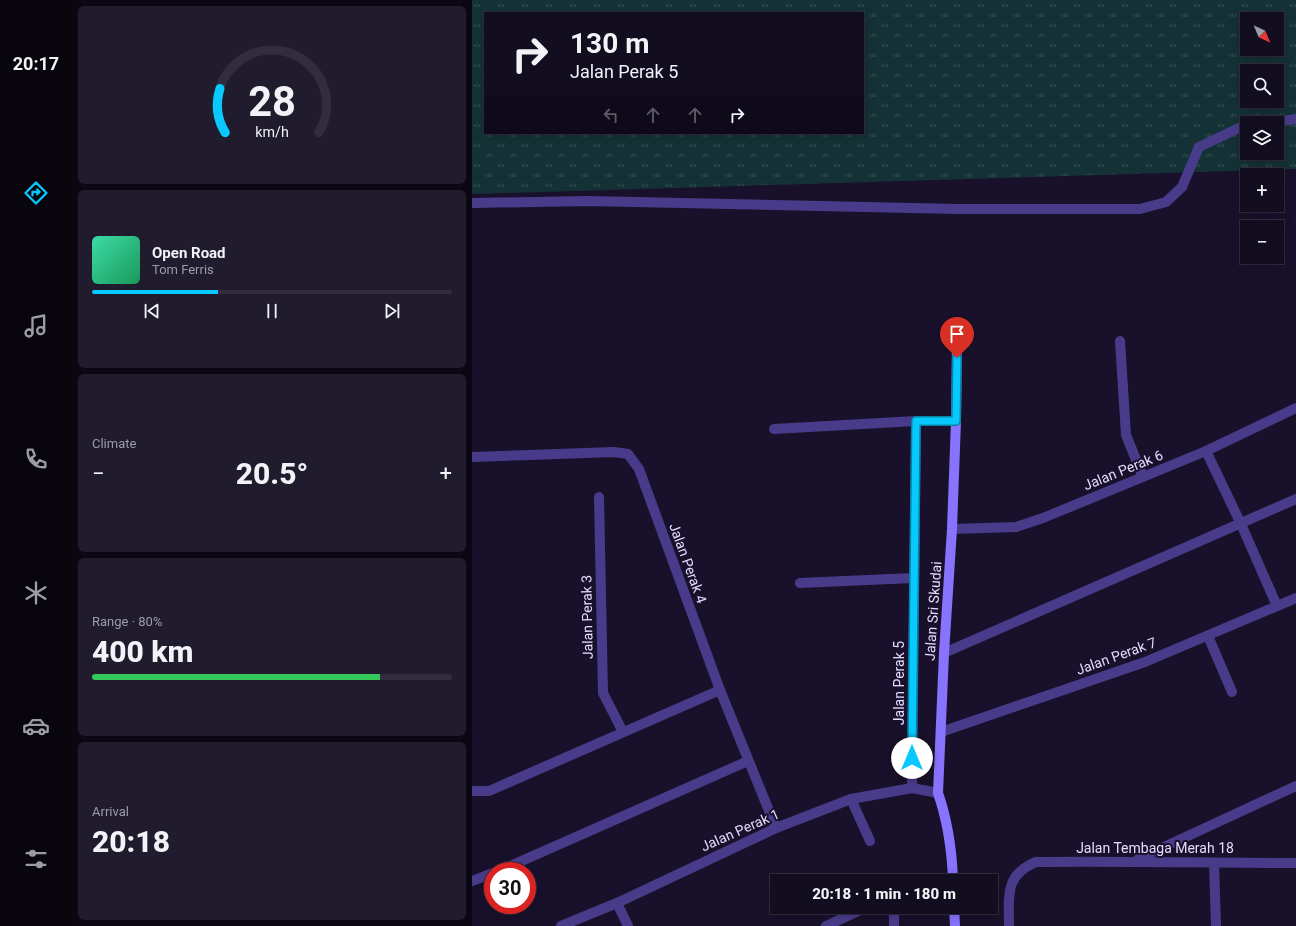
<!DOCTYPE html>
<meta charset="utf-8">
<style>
body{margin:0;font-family:Roboto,sans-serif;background:#201b2d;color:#f1f3f6;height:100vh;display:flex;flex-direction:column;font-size:15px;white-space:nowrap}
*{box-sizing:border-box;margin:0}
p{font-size:13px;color:#9d9ca5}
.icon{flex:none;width:22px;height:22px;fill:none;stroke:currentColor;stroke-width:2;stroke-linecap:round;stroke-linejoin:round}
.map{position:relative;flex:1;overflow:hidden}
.details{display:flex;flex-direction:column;gap:6px;padding:6px;background:#0a0712;width:400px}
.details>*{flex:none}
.hud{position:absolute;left:12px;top:12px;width:380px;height:122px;border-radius:0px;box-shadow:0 2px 10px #0003,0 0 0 1px #322d3e;background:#130d20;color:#f1f3f6;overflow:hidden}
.needle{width:26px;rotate:136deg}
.tools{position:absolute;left:768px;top:12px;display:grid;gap:8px}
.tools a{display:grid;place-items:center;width:44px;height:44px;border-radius:0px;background:#130d20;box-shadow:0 2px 10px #0003,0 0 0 1px #322d3e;font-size:20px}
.speed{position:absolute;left:12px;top:862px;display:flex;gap:8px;font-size:20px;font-weight:700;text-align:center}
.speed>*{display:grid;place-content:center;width:52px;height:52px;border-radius:50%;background:#130d20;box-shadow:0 2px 10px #0003,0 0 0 1px #322d3e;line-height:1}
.speed .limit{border:6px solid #d22;background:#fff;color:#111}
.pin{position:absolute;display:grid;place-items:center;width:34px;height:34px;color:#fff;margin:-41px -17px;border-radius:50% 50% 50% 0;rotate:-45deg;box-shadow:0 0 4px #0007}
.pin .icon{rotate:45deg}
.me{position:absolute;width:44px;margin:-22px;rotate:0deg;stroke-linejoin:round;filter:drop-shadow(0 0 3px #0008)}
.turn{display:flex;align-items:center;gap:14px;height:84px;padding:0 20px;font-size:18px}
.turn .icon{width:52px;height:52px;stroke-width:2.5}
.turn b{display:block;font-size:28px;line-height:34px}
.lanes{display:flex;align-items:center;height:38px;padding:0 20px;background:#0003;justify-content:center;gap:20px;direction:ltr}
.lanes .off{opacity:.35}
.big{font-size:30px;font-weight:800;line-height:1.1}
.details .tile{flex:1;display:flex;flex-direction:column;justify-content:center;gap:6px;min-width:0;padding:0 14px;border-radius:6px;background:#201b2d}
.details .dial{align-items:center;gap:0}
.dial svg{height:104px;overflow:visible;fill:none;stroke:#322d3e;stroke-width:7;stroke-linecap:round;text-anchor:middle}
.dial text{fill:#f1f3f6;stroke:none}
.song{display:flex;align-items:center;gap:12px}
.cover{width:48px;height:48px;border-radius:6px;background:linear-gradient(135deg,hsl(160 70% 55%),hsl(150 70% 35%))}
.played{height:4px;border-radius:2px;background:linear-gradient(90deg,#08c9fe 35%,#322d3e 35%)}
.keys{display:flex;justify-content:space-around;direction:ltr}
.heat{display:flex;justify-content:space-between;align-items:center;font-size:22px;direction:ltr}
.charge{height:6px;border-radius:3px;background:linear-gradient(90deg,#34c759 80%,#322d3e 0)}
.trip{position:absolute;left:298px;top:874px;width:228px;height:40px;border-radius:0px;background:#130d20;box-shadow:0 2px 10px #0003,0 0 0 1px #322d3e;font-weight:800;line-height:40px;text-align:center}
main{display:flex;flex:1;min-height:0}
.tabs{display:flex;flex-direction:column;width:72px;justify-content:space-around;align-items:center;background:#08050d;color:#9d9ca5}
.tabs .icon{width:28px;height:28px}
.tabs .on{color:#08c9fe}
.tabs b{font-size:18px;color:#f1f3f6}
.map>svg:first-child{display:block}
</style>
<main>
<nav class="tabs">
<b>20:17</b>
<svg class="icon on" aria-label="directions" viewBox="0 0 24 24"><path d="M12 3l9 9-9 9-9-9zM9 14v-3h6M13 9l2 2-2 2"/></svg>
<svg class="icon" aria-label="music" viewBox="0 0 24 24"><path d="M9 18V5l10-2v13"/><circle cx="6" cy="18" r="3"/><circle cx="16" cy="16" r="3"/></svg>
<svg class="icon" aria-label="phone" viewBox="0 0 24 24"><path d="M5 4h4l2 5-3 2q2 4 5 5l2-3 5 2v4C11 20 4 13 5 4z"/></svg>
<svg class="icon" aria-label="climate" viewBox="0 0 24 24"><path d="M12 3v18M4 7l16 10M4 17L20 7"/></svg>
<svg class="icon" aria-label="car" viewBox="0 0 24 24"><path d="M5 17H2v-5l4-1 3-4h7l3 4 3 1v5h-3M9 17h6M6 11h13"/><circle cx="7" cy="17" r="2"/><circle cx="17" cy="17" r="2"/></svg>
<svg class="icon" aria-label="filters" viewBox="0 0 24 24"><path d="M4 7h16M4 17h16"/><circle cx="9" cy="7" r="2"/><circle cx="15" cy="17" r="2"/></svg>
</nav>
<section class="details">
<div class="tile dial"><svg viewBox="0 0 100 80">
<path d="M14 69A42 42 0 1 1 86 69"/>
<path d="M14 69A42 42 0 0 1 10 35" stroke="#08c9fe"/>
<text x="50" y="56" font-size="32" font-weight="700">28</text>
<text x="50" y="72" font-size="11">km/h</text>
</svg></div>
<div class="tile">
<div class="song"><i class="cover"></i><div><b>Open Road</b><p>Tom Ferris</p></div></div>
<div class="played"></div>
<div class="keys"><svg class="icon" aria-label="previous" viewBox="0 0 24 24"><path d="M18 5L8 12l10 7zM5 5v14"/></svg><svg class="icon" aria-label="pause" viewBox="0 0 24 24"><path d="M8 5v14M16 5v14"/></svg><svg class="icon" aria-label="next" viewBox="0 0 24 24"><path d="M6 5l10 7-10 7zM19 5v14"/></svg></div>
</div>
<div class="tile"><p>Climate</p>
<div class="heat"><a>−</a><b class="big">20.5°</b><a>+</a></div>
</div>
<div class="tile"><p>Range · 80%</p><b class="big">400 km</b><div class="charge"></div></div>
<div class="tile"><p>Arrival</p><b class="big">20:18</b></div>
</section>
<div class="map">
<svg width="824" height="926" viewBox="0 0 824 926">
<defs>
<pattern id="grass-tufts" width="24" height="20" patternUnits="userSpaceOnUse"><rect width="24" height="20" fill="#143235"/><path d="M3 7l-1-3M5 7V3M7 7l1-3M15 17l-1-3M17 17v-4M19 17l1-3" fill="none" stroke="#364f53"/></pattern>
</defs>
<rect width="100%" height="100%" fill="#19112b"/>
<path fill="url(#grass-tufts)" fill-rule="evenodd" d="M0 0H824V169L0 194ZM13 13H391V133H13ZM775 19H805V49H775ZM775 71H805V101H775ZM775 123H805V153H775Z"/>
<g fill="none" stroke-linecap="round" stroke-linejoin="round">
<g stroke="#483c8a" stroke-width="10">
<path d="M797 123 824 119"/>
<path d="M0 203 116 201 486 209H668L694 202 710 187 727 147 769 127 775 126"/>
<path d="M734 451 769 524 805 606"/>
<path d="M472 653 824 499"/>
<path d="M742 863 744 926"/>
<path d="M418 907 422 915V926"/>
<path d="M354 926 395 907"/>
</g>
<g stroke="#483c8a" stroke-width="10">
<path d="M648 341 654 435 671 477"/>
<path d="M302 429 444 421H484"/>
<path d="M0 457 142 452 156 454 167 469 248 690 304 828"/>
<path d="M127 497 131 693 151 732"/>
<path d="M480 529 544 527 571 518 734 451 824 408"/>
<path d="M328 583 441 578"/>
<path d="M736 636 760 692"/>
<path d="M469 732 673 662 824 598"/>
<path d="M440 788 444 421"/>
<path d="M0 791H17L248 690"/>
<path d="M379 799 398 841"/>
<path d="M666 859 824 786"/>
<path d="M27 871 276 761"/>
<path d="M0 881 21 873"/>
<path d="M145 903 156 926"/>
<path d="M89 926 145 903 304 828 379 799 440 788 466 793"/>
<path d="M537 926C537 897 532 875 564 862 651 861 737 863 824 863"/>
</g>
<g stroke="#8773fe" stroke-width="10">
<path d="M481 881C480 850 476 822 466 793L472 653 480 529 484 421 485 342"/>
<path d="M482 907 483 926"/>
</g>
</g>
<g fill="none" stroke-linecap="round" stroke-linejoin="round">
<g stroke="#0583a5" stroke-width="10">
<path id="route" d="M440 758 444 421H484L485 358"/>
</g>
<use href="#route" stroke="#08c9fe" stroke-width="7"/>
</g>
<g text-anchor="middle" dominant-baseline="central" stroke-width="4" stroke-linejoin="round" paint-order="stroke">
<g font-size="14" fill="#e3dbff" stroke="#19112b">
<text transform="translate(651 470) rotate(-22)">Jalan Perak 6</text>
<text transform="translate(216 563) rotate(70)">Jalan Perak 4</text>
<text transform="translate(461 611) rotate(-86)">Jalan Sri Skudai</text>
<text transform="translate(115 617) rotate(-91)">Jalan Perak 3</text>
<text transform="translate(644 656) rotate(-20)">Jalan Perak 7</text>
<text transform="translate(427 683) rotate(-90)">Jalan Perak 5</text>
<text transform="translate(268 830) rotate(-24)">Jalan Perak 1</text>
<text x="683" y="848">Jalan Tembaga Merah 18</text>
</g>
</g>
</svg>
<div class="tools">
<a><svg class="needle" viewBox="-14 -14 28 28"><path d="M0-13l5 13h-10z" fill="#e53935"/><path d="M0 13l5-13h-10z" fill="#9d9ca5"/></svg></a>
<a><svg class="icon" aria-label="search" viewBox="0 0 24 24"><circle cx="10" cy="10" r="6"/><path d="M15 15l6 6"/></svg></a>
<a><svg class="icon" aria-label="layers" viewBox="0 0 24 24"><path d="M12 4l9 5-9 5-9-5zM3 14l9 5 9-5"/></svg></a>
<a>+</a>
<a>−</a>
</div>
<div class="speed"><div class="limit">30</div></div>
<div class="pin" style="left:485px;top:358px;background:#d93025"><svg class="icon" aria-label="arrive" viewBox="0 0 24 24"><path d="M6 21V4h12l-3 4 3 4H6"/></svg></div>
<svg class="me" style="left:440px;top:758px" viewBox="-20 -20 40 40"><circle r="19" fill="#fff"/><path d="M0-13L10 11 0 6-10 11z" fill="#08c9fe"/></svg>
<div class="trip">20:18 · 1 min · 180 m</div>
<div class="hud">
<div class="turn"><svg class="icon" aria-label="right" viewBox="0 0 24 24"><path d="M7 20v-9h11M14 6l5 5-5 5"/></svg><div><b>130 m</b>Jalan Perak 5</div></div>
<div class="lanes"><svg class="icon off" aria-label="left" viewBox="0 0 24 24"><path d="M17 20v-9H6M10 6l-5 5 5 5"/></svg><svg class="icon off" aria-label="ahead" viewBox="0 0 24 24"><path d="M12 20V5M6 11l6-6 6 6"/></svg><svg class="icon off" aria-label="ahead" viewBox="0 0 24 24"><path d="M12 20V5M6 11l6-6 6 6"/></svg><svg class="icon" aria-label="right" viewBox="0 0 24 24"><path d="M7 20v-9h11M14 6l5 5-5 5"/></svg></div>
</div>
</div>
</main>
